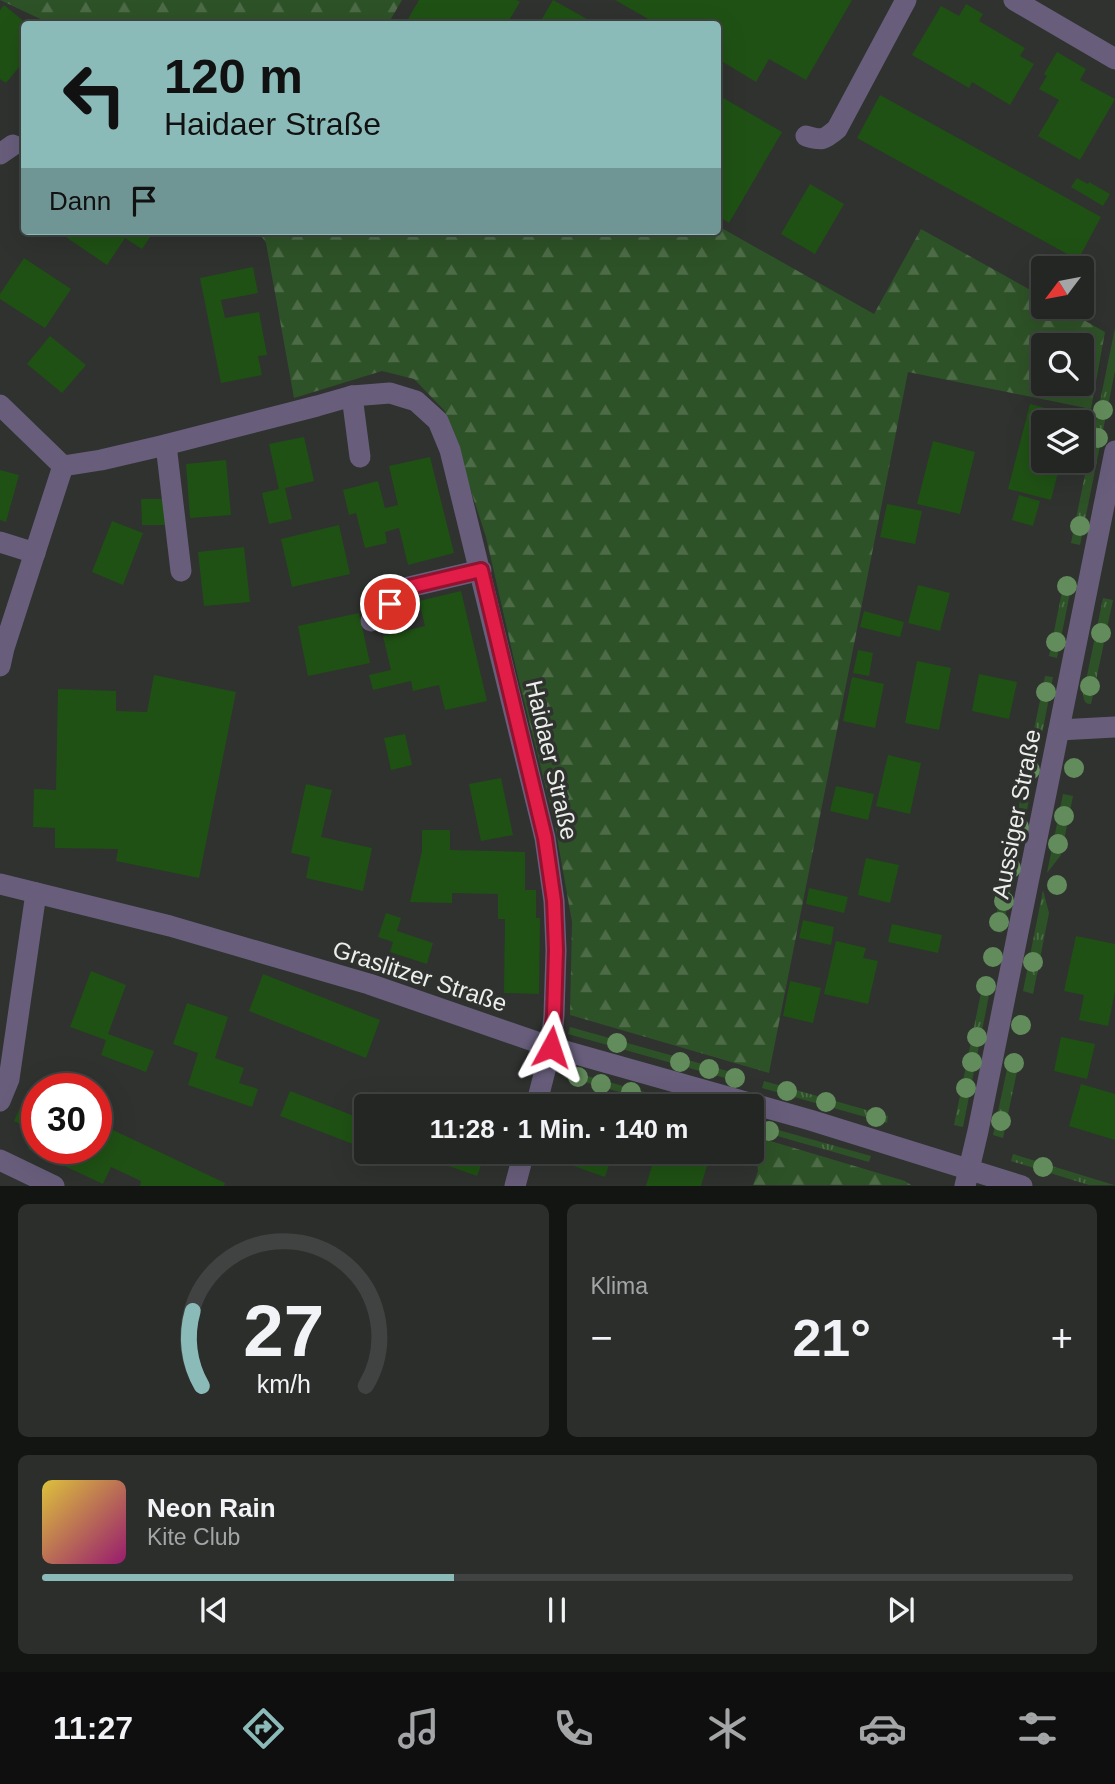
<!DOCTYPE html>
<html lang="de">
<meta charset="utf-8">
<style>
body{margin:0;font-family:Arial,sans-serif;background:#2b2e2b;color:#f1f3f6;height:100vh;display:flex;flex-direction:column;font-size:26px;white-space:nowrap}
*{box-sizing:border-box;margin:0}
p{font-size:23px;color:#a3a5a6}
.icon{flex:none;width:38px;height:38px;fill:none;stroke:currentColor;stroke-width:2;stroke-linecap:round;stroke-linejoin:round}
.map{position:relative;height:1186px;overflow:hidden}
.sheet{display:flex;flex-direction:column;gap:18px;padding:18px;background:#131513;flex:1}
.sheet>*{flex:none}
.top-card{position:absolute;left:21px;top:21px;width:700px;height:214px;border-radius:7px;box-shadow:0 7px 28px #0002,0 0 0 2px #404341;background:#8bbbb9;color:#111;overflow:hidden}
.needle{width:46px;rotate:238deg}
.buttons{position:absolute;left:1031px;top:256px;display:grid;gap:14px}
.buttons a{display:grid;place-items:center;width:63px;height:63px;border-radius:7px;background:#232623;box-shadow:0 7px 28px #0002,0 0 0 2px #404341;font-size:35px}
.speed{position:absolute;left:21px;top:1073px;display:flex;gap:14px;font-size:35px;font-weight:700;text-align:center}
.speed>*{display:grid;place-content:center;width:91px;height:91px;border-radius:50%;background:#232623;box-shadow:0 7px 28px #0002,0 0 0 2px #404341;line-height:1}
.speed .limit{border:10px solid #d22;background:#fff;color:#111}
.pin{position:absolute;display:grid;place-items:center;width:60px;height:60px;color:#fff;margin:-30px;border:4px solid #fff;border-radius:50%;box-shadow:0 2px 7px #0007}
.me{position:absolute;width:77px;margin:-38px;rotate:5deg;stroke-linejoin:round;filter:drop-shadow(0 0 5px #0008)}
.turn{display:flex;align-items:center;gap:24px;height:147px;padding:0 28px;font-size:32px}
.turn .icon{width:91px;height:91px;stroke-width:2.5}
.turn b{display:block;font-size:49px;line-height:60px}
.then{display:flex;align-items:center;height:66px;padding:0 28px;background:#0003;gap:14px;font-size:26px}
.big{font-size:52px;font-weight:700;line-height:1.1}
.sheet .widget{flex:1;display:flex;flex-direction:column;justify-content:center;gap:10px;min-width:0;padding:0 24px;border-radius:10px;background:#2b2e2b}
.sheet .dial{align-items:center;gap:0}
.dial svg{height:182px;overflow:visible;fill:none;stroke:#404341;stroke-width:7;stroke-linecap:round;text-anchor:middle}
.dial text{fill:#f1f3f6;stroke:none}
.song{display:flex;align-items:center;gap:21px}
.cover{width:84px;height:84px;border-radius:10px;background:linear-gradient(135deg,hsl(50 70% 55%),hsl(320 70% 35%))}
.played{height:7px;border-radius:4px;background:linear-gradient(90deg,#8bbbb9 40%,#404341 40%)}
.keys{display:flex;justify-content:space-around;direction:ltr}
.heat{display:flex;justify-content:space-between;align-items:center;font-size:38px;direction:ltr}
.sheet .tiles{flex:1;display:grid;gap:18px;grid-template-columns:1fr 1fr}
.widget:last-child{grid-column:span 2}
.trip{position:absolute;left:354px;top:1094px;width:410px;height:70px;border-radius:7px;background:#232623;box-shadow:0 7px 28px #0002,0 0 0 2px #404341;font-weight:700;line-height:70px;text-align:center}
.menu{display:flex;height:112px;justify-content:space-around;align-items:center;background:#0e0f0e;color:#a3a5a6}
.menu .icon{width:49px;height:49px}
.menu .current{color:#8bbbb9}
.menu b{font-size:32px;color:#f1f3f6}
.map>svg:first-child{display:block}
</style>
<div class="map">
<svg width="1115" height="1186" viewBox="0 0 1115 1186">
<defs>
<pattern id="grass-tufts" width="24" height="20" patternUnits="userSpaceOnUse" patternTransform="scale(1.75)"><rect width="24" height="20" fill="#2e5227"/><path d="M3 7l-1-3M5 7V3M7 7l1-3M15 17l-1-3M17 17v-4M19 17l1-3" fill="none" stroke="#4c6b46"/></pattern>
<pattern id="forest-firs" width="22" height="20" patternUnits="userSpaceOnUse" patternTransform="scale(1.75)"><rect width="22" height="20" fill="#2e5227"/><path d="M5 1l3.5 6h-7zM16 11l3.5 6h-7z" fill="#4c6b46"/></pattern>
</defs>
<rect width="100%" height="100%" fill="#2f322f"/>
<g fill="url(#grass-tufts)">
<path d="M1115 328V371L1080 545 1071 543Z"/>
<path d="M1065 577 1073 578 1057 658 1049 656Z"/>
<path d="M1103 598 1113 600 1091 704C1085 704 1084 701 1083 695Z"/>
<path d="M1045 676 1053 677 1039 750 1030 749Z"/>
<path d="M1027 764 1036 766 1021 839 1013 837Z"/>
<path d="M1063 794 1073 796 1061 855 1047 873Z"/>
<path d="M1009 855 1017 857 1002 933 993 931Z"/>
<path d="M1043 890 1049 913 1033 994 1023 991Z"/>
<path d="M983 983 991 985 963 1127 954 1125Z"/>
<path d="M570 1027 745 1076 743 1083 568 1034Z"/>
<path d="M1009 1060 1019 1062 1003 1138 993 1135Z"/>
<path d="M566 1070 652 1094 650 1101 564 1076Z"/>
<path d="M764 1081 888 1116 887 1123 762 1088Z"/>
<path d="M764 1126 871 1156 869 1162 763 1132Z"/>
<path d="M1013 1154 1114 1185H1089L1011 1161Z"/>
</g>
<g fill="url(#forest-firs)" fill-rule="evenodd">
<path d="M0 0H402L388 24H51Z"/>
<path d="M718 226 874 314 921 229 1043 297V306H1059L1105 332 1091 409 908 372 769 1073 570 1015 572 922 554 820 518 677 486 537 445 411 414 379 382 371 294 398 266 243 258 231H718ZM1043 345H1082V383H1043Z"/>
<path d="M754 1136 905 1181 911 1185H753L758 1171Z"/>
</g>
<g fill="#1f5114">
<path d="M419 0H516L520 2 507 24H405Z"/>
<path d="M553 0 596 24H539Z"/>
<path d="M615 0H852L806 80 769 59 756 82 718 59V24H657Z"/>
<path d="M966 4 983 14 979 21 1025 48 1020 56 1034 64 1010 105 972 82 969 88 912 55 941 6 959 16Z"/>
<path d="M4 5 27 24H24V61L6 83 0 79V10Z"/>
<path d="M1057 52 1086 69 1080 80 1115 99 1080 160 1038 136 1059 100 1039 89 1047 76 1044 74Z"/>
<path d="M718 95 782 132 729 223 718 216Z"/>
<path d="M880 95 1101 217 1078 260 857 138Z"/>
<path d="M1077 178 1088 184 1089 182 1110 194 1103 206 1071 187Z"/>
<path d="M810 184 844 204 815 254 781 234Z"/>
<path d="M57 231H154L142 249 125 238 107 265Z"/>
<path d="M24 258 71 289 45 328 0 299V294Z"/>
<path d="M253 267 258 293 221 300 225 318 259 312 267 355 258 356 262 375 221 383 200 278Z"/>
<path d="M50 336 86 365 62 393 27 364Z"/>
<path d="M1030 404 1072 415 1070 422H1043V460H1061L1051 500 1008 489Z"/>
<path d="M304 437 314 481 285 488 292 519 269 524 262 493 279 489 269 444Z"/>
<path d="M933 441 975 452 960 514 917 504Z"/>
<path d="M430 457 454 553 408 565 399 528 385 532 387 543 365 548 356 513 349 515 343 490 378 481 385 508 398 505 389 466Z"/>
<path d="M226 460 231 515 190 518 186 464Z"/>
<path d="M0 470 19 475 6 522 0 520Z"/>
<path d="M1019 495 1040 501 1033 526 1012 520Z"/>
<path d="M141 499H166V525H142Z"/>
<path d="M887 504 922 511 915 544 880 537Z"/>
<path d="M112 521 143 533 123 585 92 572Z"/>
<path d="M339 525 350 574 292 587 281 539Z"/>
<path d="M244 547 250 602 204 606 198 552Z"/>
<path d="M918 585 950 593 940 631 908 623Z"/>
<path d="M461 591 487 701 445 710 439 685 413 691 411 681 373 690 369 675 391 670 383 636 425 626 419 601Z"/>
<path d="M864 611 904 622 900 637 860 627Z"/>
<path d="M359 613 370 663 308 676 298 626Z"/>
<path d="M858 650 873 653 869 676 853 673Z"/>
<path d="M917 661 951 668 939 730 905 723Z"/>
<path d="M979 674 1017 682 1009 719 972 711Z"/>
<path d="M154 675 236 692 199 878 116 861 118 849 55 848V828L33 827 34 789 56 790 58 689 116 691V711L147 712Z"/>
<path d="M852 677 884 684 875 728 843 721Z"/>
<path d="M405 734 412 765 391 770 384 738Z"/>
<path d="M888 755 921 763 910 814 876 806Z"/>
<path d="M501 778 513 835 481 841 469 784Z"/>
<path d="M306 784 332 790 321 837 372 848 363 891 306 878 310 857 291 853Z"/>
<path d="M836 786 874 794 868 820 830 811Z"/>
<path d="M422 830H450V850L525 852V890H536V918H540L539 994 504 993 505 919H498V894L452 893V903L410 902 422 851Z"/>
<path d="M866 858 899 865 890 903 858 895Z"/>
<path d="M809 888 848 897 844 913 806 904Z"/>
<path d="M386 913 401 918 397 931 433 943 427 964 390 952 393 942 378 937Z"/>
<path d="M803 920 834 927 831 945 799 938Z"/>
<path d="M892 924 942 935 938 953 888 942Z"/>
<path d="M1076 936 1115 944V991L1108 1026 1079 1020 1084 995 1064 991Z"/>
<path d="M836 941 866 948 863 958 878 961 868 1004 824 994Z"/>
<path d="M91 971 126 985 108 1034 154 1051 146 1072 101 1055 106 1040 70 1027Z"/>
<path d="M263 974 380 1020 366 1058 249 1011Z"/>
<path d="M790 981 821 988 813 1023 783 1016Z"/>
<path d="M187 1003 228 1017 215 1058 244 1068 239 1083 258 1089 252 1107 188 1085 198 1053 173 1044Z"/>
<path d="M1061 1037 1095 1044 1087 1079 1054 1071Z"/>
<path d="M1081 1084 1115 1094V1140L1069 1126Z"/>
<path d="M28 1090 37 1094V1148H96V1122L225 1183 224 1186H140L141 1181 111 1167 103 1184 28 1149 36 1131 14 1121Z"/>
<path d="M290 1091 362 1119 353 1144 280 1116Z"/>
<path d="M409 1152H486L477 1176Z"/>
<path d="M550 1152H613L605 1177 548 1157Z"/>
<path d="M656 1152H711L701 1186H646Z"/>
</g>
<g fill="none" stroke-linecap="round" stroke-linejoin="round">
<g stroke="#685e7c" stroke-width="21">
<path d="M1014 0 1115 59"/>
<path d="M806 136C822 141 824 140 837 129L906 0"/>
<path d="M0 154 13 145"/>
<path d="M352 396 360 457"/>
<path d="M0 405 63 466 101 460 161 446 317 406 352 396 390 393 416 401 438 421 450 450 545 838 554 901 556 950 554 1015 551 1047 536 1106"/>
<path d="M166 445 181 571"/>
<path d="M0 542 35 553"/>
<path d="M371 621 409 587 481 570"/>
<path d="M0 666 4 648 63 466"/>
<path d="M1059 730 1115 727"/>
<path d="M0 884 170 926 369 984 551 1047 810 1120 1022 1186"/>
<path d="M0 1101 9 1079 36 893"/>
<path d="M0 1160 54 1186"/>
<path d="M515 1186 524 1152"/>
<path d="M965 1186 978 1131 1115 451"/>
</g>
</g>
<g fill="#638c5c">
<circle cx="1103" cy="410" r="10"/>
<circle cx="1098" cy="438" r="10"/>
<circle cx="1080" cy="526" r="10"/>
<circle cx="1067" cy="586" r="10"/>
<circle cx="1101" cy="633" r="10"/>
<circle cx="1056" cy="642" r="10"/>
<circle cx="1090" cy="686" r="10"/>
<circle cx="1046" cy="692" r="10"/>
<circle cx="1074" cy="768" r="10"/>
<circle cx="1030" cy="770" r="10"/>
<circle cx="1064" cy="816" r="10"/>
<circle cx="1019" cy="827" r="10"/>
<circle cx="1058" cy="844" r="10"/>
<circle cx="1011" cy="868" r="10"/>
<circle cx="1057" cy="885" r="10"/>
<circle cx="1004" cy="901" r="10"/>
<circle cx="999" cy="922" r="10"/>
<circle cx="993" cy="957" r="10"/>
<circle cx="1033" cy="962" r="10"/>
<circle cx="986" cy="986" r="10"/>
<circle cx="1021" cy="1025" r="10"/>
<circle cx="977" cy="1037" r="10"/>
<circle cx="617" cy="1043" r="10"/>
<circle cx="680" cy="1062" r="10"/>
<circle cx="972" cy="1062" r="10"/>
<circle cx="1014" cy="1063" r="10"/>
<circle cx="709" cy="1069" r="10"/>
<circle cx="578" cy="1077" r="10"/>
<circle cx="735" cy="1078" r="10"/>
<circle cx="601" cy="1084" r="10"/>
<circle cx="966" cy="1088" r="10"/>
<circle cx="787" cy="1091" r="10"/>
<circle cx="631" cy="1092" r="10"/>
<circle cx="826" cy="1102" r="10"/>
<circle cx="876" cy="1117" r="10"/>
<circle cx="1001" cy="1121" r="10"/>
<circle cx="769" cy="1131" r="10"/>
<circle cx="1043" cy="1167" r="10"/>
</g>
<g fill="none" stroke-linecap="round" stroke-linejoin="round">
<g stroke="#92132f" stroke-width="18">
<path id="route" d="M390 604 409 587 481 570 545 838 554 901 556 950 554 1015 551 1047"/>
</g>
<use href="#route" stroke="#e11d48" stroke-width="12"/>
</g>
<g text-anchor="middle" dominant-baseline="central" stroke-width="7" stroke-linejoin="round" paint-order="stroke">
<g font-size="24" fill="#eceeec" stroke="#2f322f">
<text transform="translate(552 760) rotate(77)">Haidaer Straße</text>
<text transform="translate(1016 814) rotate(-79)">Aussiger Straße</text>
<text transform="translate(420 976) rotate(18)">Graslitzer Straße</text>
</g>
</g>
</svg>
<div class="buttons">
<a><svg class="needle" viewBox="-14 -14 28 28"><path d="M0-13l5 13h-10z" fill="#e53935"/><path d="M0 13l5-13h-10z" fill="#a3a5a6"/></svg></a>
<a><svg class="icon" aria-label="search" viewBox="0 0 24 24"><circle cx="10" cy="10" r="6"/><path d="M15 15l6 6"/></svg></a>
<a><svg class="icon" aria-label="layers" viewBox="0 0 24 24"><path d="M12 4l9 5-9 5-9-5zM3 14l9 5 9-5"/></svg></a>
</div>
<div class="speed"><div class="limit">30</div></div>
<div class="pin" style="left:390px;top:604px;background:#d93025"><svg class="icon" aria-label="arrive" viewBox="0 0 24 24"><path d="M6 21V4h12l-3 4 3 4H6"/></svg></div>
<svg class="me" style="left:551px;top:1047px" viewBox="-20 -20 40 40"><path d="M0-17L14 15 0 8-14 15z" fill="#e11d48" stroke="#fff" stroke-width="4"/></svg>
<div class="trip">11:28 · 1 Min. · 140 m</div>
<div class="top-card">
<div class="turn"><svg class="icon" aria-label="left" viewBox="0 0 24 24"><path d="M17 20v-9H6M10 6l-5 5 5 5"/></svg><div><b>120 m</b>Haidaer Straße</div></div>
<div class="then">Dann<svg class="icon" aria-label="arrive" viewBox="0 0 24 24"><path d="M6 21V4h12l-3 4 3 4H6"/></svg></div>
</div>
</div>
<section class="sheet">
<div class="tiles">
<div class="widget dial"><svg viewBox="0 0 100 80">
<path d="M14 69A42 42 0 1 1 86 69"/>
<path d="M14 69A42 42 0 0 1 10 36" stroke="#8bbbb9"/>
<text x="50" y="56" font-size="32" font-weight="700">27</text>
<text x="50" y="72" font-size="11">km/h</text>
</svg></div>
<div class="widget"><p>Klima</p>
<div class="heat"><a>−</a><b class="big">21°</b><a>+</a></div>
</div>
<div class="widget">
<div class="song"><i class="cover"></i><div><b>Neon Rain</b><p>Kite Club</p></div></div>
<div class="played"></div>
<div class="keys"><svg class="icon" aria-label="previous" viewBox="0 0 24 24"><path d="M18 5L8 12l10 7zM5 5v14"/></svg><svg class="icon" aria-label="pause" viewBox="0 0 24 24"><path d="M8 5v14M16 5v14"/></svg><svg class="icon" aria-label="next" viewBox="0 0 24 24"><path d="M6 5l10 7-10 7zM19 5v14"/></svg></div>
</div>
</div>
</section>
<nav class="menu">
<b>11:27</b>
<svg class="icon current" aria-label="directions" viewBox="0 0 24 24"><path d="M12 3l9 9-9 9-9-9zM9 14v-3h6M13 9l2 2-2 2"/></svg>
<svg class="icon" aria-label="music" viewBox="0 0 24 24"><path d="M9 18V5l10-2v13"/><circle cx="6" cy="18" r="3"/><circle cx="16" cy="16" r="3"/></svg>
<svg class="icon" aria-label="phone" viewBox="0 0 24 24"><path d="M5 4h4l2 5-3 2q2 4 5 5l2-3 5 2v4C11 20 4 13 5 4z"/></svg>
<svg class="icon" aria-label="climate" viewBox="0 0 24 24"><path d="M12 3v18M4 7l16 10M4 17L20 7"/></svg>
<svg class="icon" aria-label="car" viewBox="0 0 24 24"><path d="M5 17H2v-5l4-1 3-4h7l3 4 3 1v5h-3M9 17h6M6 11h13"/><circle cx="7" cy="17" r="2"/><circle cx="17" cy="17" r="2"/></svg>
<svg class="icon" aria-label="filters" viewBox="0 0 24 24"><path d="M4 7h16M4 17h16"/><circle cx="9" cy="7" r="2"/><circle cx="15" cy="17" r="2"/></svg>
</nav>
